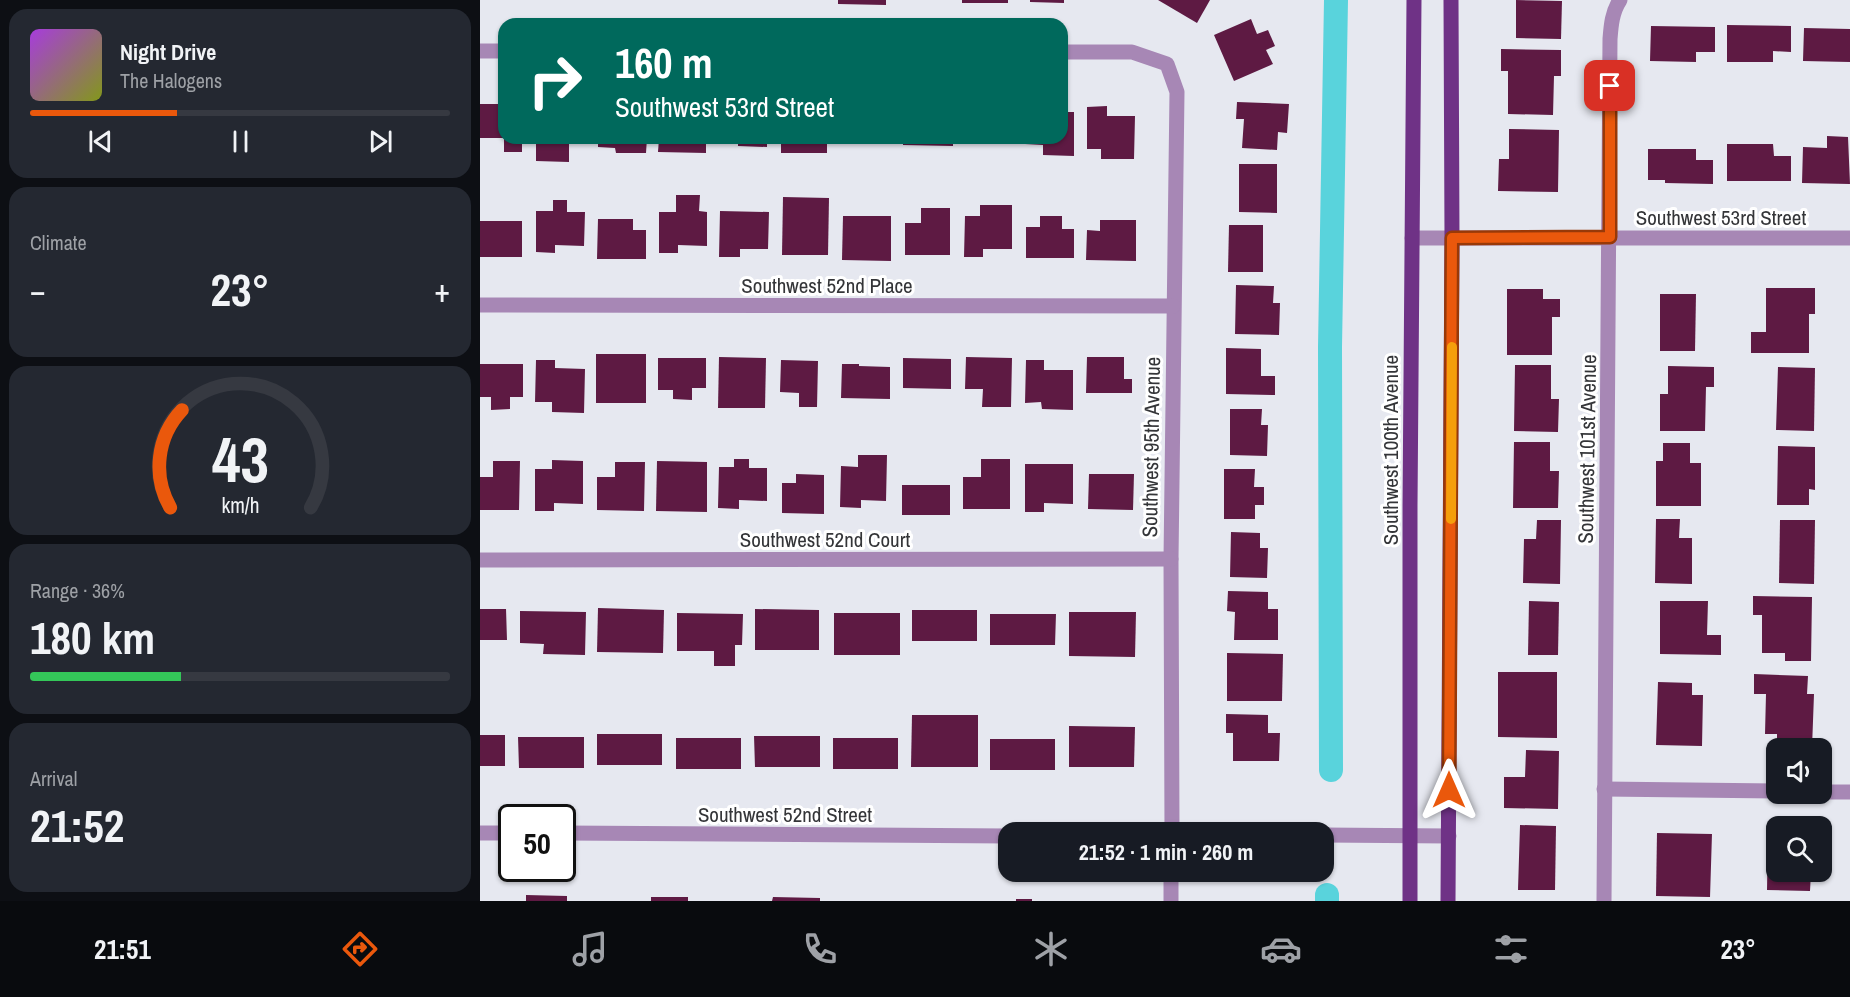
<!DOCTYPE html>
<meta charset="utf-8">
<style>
body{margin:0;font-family:"Archivo Narrow",sans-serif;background:#242831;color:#f1f3f6;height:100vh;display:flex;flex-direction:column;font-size:22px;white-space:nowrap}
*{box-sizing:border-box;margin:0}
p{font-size:20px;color:#9ea1a6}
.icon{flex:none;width:33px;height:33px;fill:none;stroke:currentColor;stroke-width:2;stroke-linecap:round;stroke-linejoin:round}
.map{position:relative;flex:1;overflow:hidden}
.sheet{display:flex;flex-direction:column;gap:9px;padding:9px;background:#0d0f14;width:480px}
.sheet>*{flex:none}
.hud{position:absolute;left:18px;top:18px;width:570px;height:126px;border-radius:18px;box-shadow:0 2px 4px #0004;background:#00695c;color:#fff;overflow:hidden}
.fabs{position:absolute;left:1286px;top:738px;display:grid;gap:12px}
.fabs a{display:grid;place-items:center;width:66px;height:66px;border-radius:12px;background:#171b24;box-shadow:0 2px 4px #0004;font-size:30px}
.speed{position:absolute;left:18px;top:804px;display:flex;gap:12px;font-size:30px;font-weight:700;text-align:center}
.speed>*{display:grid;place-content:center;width:78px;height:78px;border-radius:50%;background:#171b24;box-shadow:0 2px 4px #0004;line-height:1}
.speed .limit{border:3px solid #111;border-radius:9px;background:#fff;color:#111}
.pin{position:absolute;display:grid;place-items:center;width:51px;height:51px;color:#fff;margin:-26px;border-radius:12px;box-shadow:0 3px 9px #0006}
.me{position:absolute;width:66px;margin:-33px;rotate:0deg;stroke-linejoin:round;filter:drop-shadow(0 0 4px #0008)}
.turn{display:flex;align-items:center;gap:21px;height:126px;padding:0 18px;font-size:27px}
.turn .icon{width:78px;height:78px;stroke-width:2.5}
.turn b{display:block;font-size:42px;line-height:51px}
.big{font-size:45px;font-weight:800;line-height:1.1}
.sheet .card{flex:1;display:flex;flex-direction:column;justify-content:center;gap:9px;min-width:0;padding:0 21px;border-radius:18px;background:#242831}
.sheet .dial{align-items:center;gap:0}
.dial svg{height:156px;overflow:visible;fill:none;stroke:#363941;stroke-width:7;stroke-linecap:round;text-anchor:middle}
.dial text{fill:#f1f3f6;stroke:none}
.song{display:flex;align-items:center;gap:18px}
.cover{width:72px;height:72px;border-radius:9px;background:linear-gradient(135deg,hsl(280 70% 55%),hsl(70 70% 35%))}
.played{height:6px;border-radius:3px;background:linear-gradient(90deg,#ea580c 35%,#363941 35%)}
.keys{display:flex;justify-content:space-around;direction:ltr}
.heat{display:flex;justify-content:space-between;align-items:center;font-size:33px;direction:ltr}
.charge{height:9px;border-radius:4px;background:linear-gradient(90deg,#34c759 36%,#363941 0)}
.trip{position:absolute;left:518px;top:822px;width:336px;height:60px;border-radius:18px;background:#171b24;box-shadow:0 2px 4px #0004;font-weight:800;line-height:60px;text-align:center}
.dock{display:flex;height:96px;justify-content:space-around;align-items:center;background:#090b0e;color:#9ea1a6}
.dock .icon{width:42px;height:42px}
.dock .current{color:#ea580c}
.dock b{font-size:27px;color:#f1f3f6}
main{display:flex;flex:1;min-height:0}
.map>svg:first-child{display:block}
</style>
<main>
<section class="sheet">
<div class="card">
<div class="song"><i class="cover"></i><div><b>Night Drive</b><p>The Halogens</p></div></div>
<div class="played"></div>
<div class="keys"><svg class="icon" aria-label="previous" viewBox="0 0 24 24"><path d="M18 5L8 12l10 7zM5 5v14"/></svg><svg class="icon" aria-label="pause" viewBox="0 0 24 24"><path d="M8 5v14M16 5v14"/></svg><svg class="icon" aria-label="next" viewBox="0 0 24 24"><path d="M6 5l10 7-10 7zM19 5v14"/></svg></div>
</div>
<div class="card"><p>Climate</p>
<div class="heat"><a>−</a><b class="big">23°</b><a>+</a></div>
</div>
<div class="card dial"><svg viewBox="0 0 100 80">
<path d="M14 69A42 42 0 1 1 86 69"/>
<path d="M14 69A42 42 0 0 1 20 19" stroke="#ea580c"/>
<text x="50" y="56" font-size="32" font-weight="700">43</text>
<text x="50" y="72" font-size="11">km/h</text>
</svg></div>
<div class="card"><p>Range · 36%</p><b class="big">180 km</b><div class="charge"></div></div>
<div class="card"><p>Arrival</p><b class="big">21:52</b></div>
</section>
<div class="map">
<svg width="1370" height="901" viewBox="0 0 1370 901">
<rect width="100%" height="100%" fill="#e6e8f0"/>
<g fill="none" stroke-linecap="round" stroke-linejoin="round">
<g stroke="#59d3dc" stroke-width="24">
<path d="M851 770 850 347 856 0"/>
<path d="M847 901V895"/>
</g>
</g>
<g fill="#5e1a43">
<path d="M358 0H406V5L358 4Z"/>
<rect x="482" y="0" width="46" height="3"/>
<path d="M550 0H584V3L550 2Z"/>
<path d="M678 0H730L717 23Z"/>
<path d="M1036 0 1082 1 1081 39 1036 38Z"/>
<path d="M771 19 777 34 788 30 795 46 786 50 793 64 754 81 734 35Z"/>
<path d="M1247 25 1311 26V52L1293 51V62H1247Z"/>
<path d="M1171 26 1235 27V52H1216V62L1170 61Z"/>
<path d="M1324 28 1370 29V62L1323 61Z"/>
<path d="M1021 49 1081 50V76H1074L1073 115 1028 114V71H1021Z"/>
<path d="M757 102 809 104 807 133 798 132 797 150 762 148 764 119H756Z"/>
<path d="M0 104H24V138H42V152H24V138H0Z"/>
<path d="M627 106V116H655L654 159H621V149H607V107Z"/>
<path d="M582 112H594V156L563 155V145L545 144V138H582Z"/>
<path d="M1029 129 1079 130 1078 192 1018 191 1019 159H1029Z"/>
<path d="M1347 136 1368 137 1370 184 1322 183 1323 147 1347 148Z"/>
<path d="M56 138H89V162L56 161Z"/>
<path d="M118 138H167L166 153H136L135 148 118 147Z"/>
<path d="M179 138H226V153L178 152Z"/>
<path d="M258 138H287V147L258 146Z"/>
<rect x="301" y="138" width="46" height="15"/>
<rect x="381" y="138" width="30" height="5"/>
<path d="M423 138H473V146L423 145Z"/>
<rect x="503" y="138" width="30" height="5"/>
<path d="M1247 144H1293L1294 156H1311V181H1247Z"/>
<path d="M1168 149H1216V160H1233V184L1185 183V180H1168Z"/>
<path d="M759 164H797V213L759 212Z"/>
<path d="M196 195H220L219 211 227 212V246L198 245V253H179V212H196Z"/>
<path d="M303 197 349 198 348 255H302Z"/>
<path d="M73 200H87V212H105L104 246 75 245V253L56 252V211H73Z"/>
<path d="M500 205H532V249H503V257H484L485 216H500Z"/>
<path d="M441 208H470V255H425V223H441Z"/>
<path d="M240 211 289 212 288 249H260V257H239Z"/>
<path d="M363 216H411V261L362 260Z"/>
<path d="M560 216H582V229H594V258H546V227H560Z"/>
<path d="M118 219H153V230H166V259H117Z"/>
<path d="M620 220H656V261L606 260 607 230 620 231Z"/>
<rect x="0" y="221" width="42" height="36"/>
<path d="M749 225H783V272H748Z"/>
<path d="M756 285 794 286 793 303H800L799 335 755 334Z"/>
<path d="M1286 288H1335V314H1329V353H1271V332H1286Z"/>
<path d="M1027 289H1063V299H1080V317H1072V355H1027Z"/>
<path d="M1180 294H1216L1215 351H1180Z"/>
<path d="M746 348 781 349V376H795V395L746 394Z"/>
<rect x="116" y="354" width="50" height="49"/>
<path d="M239 357 286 358 285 408H238Z"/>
<path d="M486 357 532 358 531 407H502L503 389H485Z"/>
<path d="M607 357H644V379H652V393H606Z"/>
<path d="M178 358H226V388H212V400L193 399V390H178Z"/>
<path d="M423 358 471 359V389L423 388Z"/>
<path d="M56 360H75V368L105 369 104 413 72 412V402H55Z"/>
<path d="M301 360 338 361 337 407H319V393L300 392Z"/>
<path d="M546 360H564V370H593V410L562 409 561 402 545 403Z"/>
<path d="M0 364H43V397H30V409L11 410V397H0Z"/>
<path d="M362 364H379V366L410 367V399L361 398Z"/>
<path d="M1035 365H1071V399H1079L1078 432 1034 431Z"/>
<path d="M1188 366 1234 367V387H1226L1225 431H1180V394H1188Z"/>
<path d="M1298 367 1335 368 1334 431 1296 430Z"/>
<path d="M750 409H782L781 425H788L787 456 750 455Z"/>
<path d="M1034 442H1070V471H1079L1078 508H1033Z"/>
<path d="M1183 443H1210V463H1221V506H1176V461H1183Z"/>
<path d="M1298 446 1335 447V490L1329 489V505H1297Z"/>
<path d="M378 455H407L406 501 381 500V508L360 507 361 466 378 467Z"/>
<path d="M254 459H269V468H287V501L259 500V509L238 508 239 467H254Z"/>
<path d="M501 459H530V509H483V477H501Z"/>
<path d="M72 460 103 461V504L74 503V511H55V469H72Z"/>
<path d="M13 461H40L39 510H0V477H13Z"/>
<path d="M177 461 227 462V512L176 511Z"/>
<path d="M135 462H165L164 511 117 510V477H135Z"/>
<path d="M545 464H593V504L564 503V512H545Z"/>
<path d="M744 469H775L774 487H784V505H775V519H744Z"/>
<path d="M316 474 344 475V514L302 513V483H316Z"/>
<path d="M609 474H654L653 510 608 509Z"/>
<rect x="422" y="485" width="48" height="30"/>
<path d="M1176 519H1200L1199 538H1212V584L1175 583Z"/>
<path d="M1057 520H1081L1080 584 1043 583 1044 539H1056Z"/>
<path d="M1300 520H1335L1334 584 1299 583Z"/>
<path d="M751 532 780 533V548H788L787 578 750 577Z"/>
<path d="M748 591 788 592V609H798V640H754L755 612 747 611Z"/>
<path d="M1273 596 1332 597 1331 661H1305V653H1282V615H1273Z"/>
<path d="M1049 601 1079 602 1078 655H1048Z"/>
<path d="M1180 601H1228L1227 635H1241V655L1180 654Z"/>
<path d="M118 608 184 610 183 653 117 652Z"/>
<path d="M0 609H26L27 640H0Z"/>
<path d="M275 609 339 610V650H275Z"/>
<rect x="432" y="610" width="65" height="31"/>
<path d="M40 611 106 612 105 655 63 654 64 644 40 643Z"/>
<path d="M589 612H656L655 657 589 656Z"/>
<path d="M197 613 263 614 262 645H255V666H234V651H197Z"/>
<rect x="354" y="613" width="66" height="42"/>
<path d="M510 614H576L575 645H510Z"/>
<path d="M747 653 803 654 802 701H747Z"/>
<path d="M1018 672H1077V738L1018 737Z"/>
<path d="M1274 674 1328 676 1327 694H1334L1332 748H1297V734H1285L1286 694H1274Z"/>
<path d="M1178 682 1212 683V695H1223L1222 746 1176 745Z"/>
<path d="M746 714 788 715V733H800L799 761H753V733H746Z"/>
<path d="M432 715H498V767H431Z"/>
<path d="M589 726 655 727 654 767H589Z"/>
<rect x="117" y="734" width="65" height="31"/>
<rect x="0" y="735" width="25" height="31"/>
<path d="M274 736H340V767H275Z"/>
<path d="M38 737H104V768H39Z"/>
<rect x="196" y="738" width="65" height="31"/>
<rect x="353" y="738" width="65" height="31"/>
<rect x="510" y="739" width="65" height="31"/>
<path d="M1046 750 1079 751 1078 809 1024 808V777H1045Z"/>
<path d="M1040 825 1076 826 1075 890H1038Z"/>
<path d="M1288 831H1296V872H1331L1330 891 1287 890Z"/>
<path d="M1177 833 1232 834 1230 897 1176 896Z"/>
<path d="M46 895 87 896V901H46Z"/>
<rect x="171" y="897" width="37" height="4"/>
<path d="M293 897 340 898V901H292Z"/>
<rect x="536" y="899" width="16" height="2"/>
</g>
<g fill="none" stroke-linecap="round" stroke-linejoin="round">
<g stroke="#a787b5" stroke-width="15">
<path d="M0 51H24"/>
<path d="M582 52H652L687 64 697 92 691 559 692 832"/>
<path d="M932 238H1370"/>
<path d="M0 305 693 306"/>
<path d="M0 560 691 559"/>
<path d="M1124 789 1296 791"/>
<path d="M1341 792H1370"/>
<path d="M0 833H32"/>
<path d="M82 833 528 836"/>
<path d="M843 835 969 836"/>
<path d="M691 901V872"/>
<path d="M1124 901 1130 39C1131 26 1132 12 1140 0"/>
</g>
<g stroke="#6f3286" stroke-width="15">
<path d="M930 901V505L934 0"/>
<path d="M968 901 972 238 971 0"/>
</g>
</g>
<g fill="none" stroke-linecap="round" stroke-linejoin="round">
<g stroke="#983908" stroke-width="15">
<path id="route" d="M969 790 972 238 1130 237V86"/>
</g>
<use href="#route" stroke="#ea580c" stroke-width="10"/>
<path stroke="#f59e0b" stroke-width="10" d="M971 519 972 347"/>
</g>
<g text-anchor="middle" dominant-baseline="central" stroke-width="6" stroke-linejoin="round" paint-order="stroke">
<g font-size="21" fill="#343538" stroke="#fff">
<text x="1241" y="217">Southwest 53rd Street</text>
<text x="347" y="285">Southwest 52nd Place</text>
<text transform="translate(671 447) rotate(-89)">Southwest 95th Avenue</text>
<text transform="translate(1107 449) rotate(-89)">Southwest 101st Avenue</text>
<text transform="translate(910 450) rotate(-90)">Southwest 100th Avenue</text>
<text x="345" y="539">Southwest 52nd Court</text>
<text x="305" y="814">Southwest 52nd Street</text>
</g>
</g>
</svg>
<div class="fabs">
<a><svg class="icon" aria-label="sound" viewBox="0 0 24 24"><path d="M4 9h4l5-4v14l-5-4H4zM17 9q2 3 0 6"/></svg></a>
<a><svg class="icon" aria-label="search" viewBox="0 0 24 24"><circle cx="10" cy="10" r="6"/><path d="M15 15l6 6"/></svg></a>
</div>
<div class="speed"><div class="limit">50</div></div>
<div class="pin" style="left:1130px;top:86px;background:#d93025"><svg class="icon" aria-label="arrive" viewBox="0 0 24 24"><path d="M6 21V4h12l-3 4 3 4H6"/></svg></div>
<svg class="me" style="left:969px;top:790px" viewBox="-20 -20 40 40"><path d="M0-17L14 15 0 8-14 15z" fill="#ea580c" stroke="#fff" stroke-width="4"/></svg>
<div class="trip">21:52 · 1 min · 260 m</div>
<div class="hud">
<div class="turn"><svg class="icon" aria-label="right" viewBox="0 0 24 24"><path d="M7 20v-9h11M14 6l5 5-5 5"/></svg><div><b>160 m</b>Southwest 53rd Street</div></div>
</div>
</div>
</main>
<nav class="dock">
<b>21:51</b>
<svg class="icon current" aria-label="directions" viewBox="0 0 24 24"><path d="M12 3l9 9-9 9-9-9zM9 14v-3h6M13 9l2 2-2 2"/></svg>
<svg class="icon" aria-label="music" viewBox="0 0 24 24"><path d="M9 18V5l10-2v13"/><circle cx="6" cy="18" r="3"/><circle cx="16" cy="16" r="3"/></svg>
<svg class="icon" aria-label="phone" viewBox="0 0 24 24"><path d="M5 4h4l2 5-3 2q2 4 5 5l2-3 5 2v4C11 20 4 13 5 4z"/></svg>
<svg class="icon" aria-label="climate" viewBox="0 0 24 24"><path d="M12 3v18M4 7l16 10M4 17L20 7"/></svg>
<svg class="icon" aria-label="car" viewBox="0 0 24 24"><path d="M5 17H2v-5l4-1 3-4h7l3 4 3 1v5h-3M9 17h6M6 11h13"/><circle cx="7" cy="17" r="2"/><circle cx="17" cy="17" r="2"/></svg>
<svg class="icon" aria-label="filters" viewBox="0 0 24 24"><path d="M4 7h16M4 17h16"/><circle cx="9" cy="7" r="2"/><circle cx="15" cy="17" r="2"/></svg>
<b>23°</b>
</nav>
